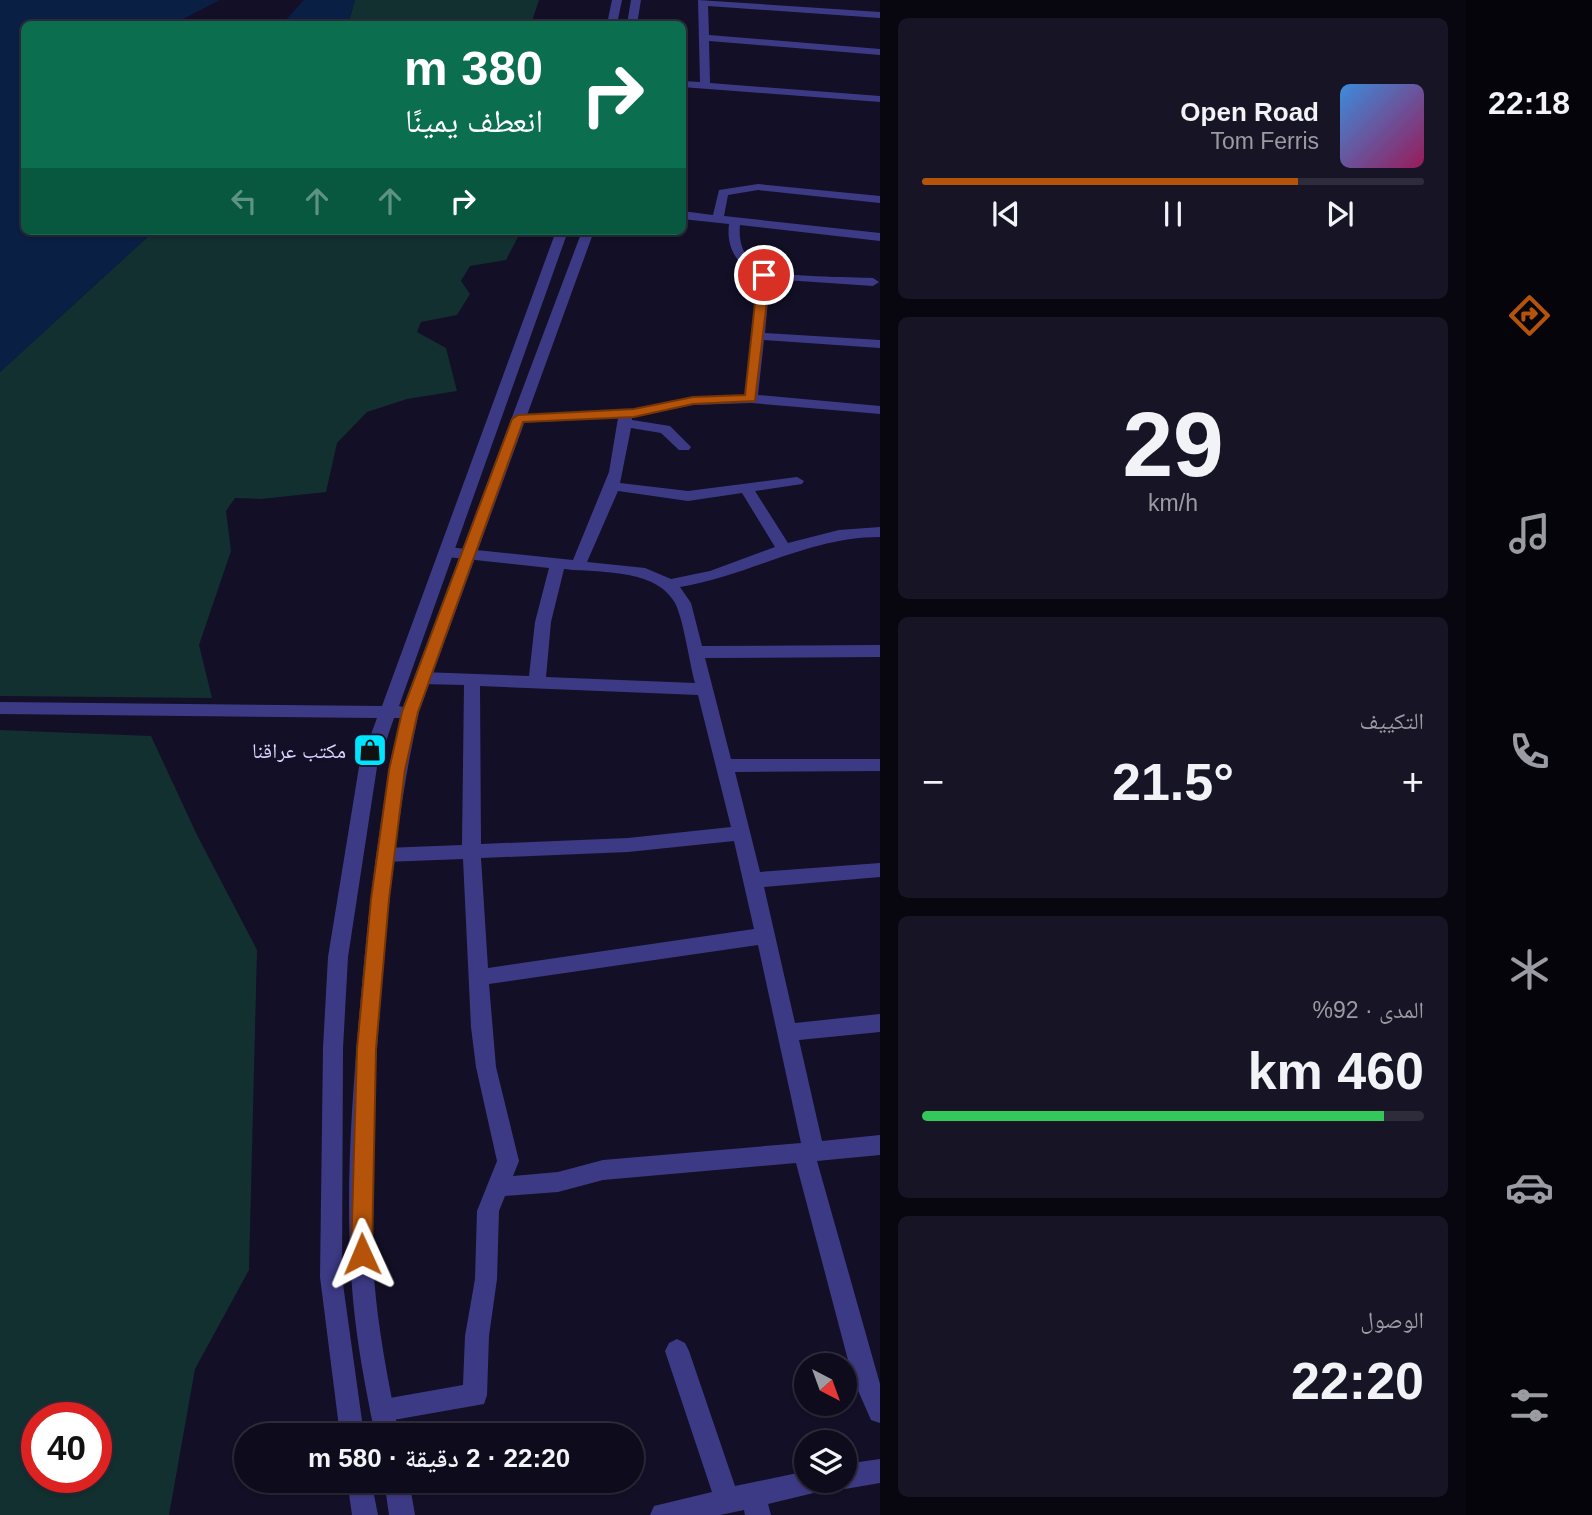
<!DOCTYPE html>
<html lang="ar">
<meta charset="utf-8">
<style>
body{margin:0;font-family:Arial,"Noto Naskh Arabic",sans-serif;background:#171425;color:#f1f3f6;direction:rtl;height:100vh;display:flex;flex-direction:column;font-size:26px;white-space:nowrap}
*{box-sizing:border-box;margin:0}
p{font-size:23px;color:#9b9ba3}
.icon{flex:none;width:38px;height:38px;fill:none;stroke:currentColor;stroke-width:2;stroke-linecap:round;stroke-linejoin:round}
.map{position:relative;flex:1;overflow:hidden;direction:ltr}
.panel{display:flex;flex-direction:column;gap:18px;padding:18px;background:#08060f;width:586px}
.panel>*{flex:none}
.guide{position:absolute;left:21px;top:21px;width:665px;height:214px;border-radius:10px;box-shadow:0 2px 5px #0004,0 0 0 2px #2e2b3b;direction:rtl;background:#0b6e4f;color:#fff;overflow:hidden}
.needle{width:46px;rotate:139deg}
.buttons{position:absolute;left:794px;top:1353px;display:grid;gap:14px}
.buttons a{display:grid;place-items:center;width:63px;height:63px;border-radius:50%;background:#0e0b1c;box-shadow:0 2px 5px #0004,0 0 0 2px #2e2b3b;font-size:35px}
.speed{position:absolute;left:21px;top:1402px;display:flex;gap:14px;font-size:35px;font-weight:700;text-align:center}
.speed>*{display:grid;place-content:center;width:91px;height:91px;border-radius:50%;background:#0e0b1c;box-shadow:0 2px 5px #0004,0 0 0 2px #2e2b3b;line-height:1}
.speed .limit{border:10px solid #d22;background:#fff;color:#111}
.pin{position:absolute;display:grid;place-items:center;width:60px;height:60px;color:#fff;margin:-30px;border:4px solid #fff;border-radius:50%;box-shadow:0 2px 7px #0007}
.me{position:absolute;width:77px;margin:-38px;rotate:359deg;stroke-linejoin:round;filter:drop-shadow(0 0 5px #0008)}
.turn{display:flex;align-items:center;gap:24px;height:147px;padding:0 28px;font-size:32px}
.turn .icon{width:91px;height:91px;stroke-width:2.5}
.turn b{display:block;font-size:49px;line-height:60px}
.lanes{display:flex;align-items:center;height:66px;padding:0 28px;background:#0003;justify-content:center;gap:35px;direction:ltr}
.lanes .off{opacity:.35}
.big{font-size:52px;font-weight:600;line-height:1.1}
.panel .widget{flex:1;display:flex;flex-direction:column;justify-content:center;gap:10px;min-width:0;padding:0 24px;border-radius:10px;background:#171425}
.panel .dial{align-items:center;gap:0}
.dial b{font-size:91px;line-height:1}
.song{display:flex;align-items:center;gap:21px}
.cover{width:84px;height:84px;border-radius:10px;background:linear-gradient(135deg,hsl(210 70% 55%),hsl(330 70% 35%))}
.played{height:7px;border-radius:4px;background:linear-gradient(90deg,#b45309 75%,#2e2b3b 75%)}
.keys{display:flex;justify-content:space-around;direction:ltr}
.heat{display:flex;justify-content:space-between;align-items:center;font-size:38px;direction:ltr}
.charge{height:10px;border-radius:5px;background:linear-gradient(90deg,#34c759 92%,#2e2b3b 0)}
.trip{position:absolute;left:234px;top:1423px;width:410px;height:70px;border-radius:35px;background:#0e0b1c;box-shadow:0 2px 5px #0004,0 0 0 2px #2e2b3b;font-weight:600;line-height:70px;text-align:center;direction:rtl}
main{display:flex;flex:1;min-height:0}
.tab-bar{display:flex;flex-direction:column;width:126px;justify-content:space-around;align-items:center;background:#06040b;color:#9b9ba3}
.tab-bar .icon{width:49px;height:49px}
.tab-bar .selected{color:#b45309}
.tab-bar b{font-size:32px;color:#f1f3f6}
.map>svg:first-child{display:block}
</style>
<main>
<nav class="tab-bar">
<b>22:18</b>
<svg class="icon selected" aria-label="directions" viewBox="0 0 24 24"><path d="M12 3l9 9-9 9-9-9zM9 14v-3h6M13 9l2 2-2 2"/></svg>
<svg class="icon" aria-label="music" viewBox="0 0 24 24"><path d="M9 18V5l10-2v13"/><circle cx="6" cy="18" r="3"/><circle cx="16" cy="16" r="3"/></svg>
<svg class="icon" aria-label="phone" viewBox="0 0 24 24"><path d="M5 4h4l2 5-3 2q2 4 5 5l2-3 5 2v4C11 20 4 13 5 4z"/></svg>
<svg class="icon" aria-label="climate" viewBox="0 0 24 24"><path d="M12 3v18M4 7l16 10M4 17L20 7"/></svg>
<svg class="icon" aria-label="car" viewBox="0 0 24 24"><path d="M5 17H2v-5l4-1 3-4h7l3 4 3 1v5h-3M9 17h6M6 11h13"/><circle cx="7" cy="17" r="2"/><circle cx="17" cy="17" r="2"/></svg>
<svg class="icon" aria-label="filters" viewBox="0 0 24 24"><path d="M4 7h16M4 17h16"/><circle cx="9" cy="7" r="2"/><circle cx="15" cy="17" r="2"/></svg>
</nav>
<section class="panel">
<div class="widget">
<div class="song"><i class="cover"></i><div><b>Open Road</b><p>Tom Ferris</p></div></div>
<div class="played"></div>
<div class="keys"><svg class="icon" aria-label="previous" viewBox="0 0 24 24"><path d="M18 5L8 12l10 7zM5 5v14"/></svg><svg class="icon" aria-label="pause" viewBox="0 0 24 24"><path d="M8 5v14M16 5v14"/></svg><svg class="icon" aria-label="next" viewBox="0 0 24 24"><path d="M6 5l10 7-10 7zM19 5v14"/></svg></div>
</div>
<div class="widget dial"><b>29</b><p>km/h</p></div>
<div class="widget"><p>التكييف</p>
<div class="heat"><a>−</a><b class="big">21.5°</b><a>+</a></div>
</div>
<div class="widget"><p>المدى · 92%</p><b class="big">460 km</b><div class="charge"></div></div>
<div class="widget"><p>الوصول</p><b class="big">22:20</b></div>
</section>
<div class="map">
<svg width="880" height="1515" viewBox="0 0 880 1515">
<rect width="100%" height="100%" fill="#130f26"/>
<g fill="#12302f" fill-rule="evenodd">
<path d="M355 0H539L531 24H348Z"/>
<path d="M154 231H517L518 237 506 260 470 266 461 281 470 294 457 315 421 322 417 332 446 348 457 391 407 399 367 412 337 443 326 492 261 499 235 498 226 511 231 551 199 645 212 698 0 696V372Z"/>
<path d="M0 730 151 736 197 835 257 950 249 1270 195 1369 169 1515H0ZM37 1418H96V1477H37Z"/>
</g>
<g fill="#0a1f44">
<path d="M0 0H220L173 24H24V231H154L0 372Z"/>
<path d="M304 0H355L348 24H282Z"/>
</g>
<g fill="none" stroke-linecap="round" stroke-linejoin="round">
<path stroke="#2fb8b0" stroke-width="2" stroke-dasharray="2 3.5" stroke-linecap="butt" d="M133 231 171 236"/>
<g fill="#3d3a85" fill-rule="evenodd">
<path d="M698 0 880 12V18L708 6 709 35 880 49V55L709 41 710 83 880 96V102L682 87V81L700 82Z"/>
<path d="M758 184 880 196V203L758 190 728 195 724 216 880 233V241L740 225C738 244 745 262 764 270 780 277 851 277 873 278L879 282 873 286 770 279 765 333 880 340V348L764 340 758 395 880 406V414L751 403 693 405 632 417V420L670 426 691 447 689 450H679L661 433 631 428 620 483 688 491 797 477 804 481 802 484 755 491 788 543 839 530 880 527V537C808 537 749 576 680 587L691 603 702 646 880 645V657L705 658 731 759H880V771L735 772 760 872 880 863V877L764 887 795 1023 880 1014V1032L799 1040 822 1141 880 1135V1155L817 1161 880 1384V1423L871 1420 853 1379 796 1163 603 1180 558 1192 505 1196 499 1211 497 1279 489 1336 487 1395 484 1404 382 1422 373 1419 370 1410 373 1401 463 1385 465 1336 475 1279 477 1211 497 1161 476 1067 471 1027 463 859 385 862 378 860 376 855 378 850 385 848 462 845 464 685 422 684 414 678 422 672 529 676 535 622 549 568 447 557 439 552 447 547 573 560 609 472 618 418 518 423 513 422V416L634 409 693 397 745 395 758 277C737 265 726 248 729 224L682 219V211L713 215 719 190ZM618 491 688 501 742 493 775 547 710 571 671 579 645 568 587 562ZM564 569C598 573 656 568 675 603 684 621 689 661 695 683L546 677 551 622ZM480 686 698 695 731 827 628 838 481 844ZM734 841 754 929 488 968 481 858 628 852ZM758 945 801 1143 603 1160 558 1172 513 1176 519 1161 496 1067 489 984Z"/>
<path d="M677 1339 685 1343 689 1351 735 1486 807 1471V1480H833L830 1489 768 1504 771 1515H745L744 1510 720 1515H650L654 1506 712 1492 665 1351 669 1343Z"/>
<path d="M880 1459V1483L845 1489 836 1486 834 1480H845V1464Z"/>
</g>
<g fill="#3d3a85" fill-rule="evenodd">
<path d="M612 0H622L617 24H607Z"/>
<path d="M631 0H641L637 24H627Z"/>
<path d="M556 231H568L399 706 403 707 582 231H594L419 712C398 806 388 901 381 996 373 1097 366 1198 376 1299 381 1345 390 1390 399 1435H375C366 1390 357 1345 353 1299 344 1198 352 1097 361 996 369 903 380 810 400 718H394L377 767 348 957 343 1048 342 1277 364 1435H340L320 1277 323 1048 328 957 359 767 377 718 0 714V702L382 706Z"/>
<path d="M347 1480H409L415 1515H389L386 1494 374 1495 378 1515H352Z"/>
</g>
</g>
<path fill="#b45309" stroke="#753606" stroke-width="2" d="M764 272 770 275 755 401 693 404 634 417 523 422 418 712 405 770 389 899 376 1049 372 1254 369 1261 362 1263 354 1261 351 1254 357 1049 371 899 389 770 402 712 512 419 518 415 634 409 693 397 745 395 758 275Z"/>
<defs>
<g id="shop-square" transform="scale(1.75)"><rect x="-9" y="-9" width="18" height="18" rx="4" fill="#00e5ff" stroke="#130f26"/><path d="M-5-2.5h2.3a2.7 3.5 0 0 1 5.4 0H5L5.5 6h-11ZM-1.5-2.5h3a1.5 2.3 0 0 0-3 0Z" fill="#111"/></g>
</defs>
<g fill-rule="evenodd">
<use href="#shop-square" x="370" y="750"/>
</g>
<g text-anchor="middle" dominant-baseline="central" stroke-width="7" stroke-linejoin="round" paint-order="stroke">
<g font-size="21" fill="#d9d4ff" stroke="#130f26" text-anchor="end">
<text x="346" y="750">مكتب عراقنا</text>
</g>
</g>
</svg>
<div class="buttons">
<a><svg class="needle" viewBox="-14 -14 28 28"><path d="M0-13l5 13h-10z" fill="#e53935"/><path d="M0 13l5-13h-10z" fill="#9b9ba3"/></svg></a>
<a><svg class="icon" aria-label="layers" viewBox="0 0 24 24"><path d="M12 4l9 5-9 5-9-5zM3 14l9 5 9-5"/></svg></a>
</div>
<div class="speed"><div class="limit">40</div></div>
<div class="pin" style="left:764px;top:275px;background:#d93025"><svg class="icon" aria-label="arrive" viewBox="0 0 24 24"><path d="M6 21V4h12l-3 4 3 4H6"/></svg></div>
<svg class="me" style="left:362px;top:1254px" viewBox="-20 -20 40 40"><path d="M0-17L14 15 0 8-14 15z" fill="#b45309" stroke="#fff" stroke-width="4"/></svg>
<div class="trip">22:20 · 2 دقيقة · 580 m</div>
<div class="guide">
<div class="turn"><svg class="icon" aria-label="right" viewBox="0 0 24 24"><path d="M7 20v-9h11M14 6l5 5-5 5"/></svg><div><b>380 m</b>انعطف يمينًا</div></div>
<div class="lanes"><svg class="icon off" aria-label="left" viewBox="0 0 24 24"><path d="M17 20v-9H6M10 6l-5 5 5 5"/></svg><svg class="icon off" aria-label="ahead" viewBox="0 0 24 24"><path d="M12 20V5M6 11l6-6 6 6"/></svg><svg class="icon off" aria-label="ahead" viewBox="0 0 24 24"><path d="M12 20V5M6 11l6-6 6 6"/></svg><svg class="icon" aria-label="right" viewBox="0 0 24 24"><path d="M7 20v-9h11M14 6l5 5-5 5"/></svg></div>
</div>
</div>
</main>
